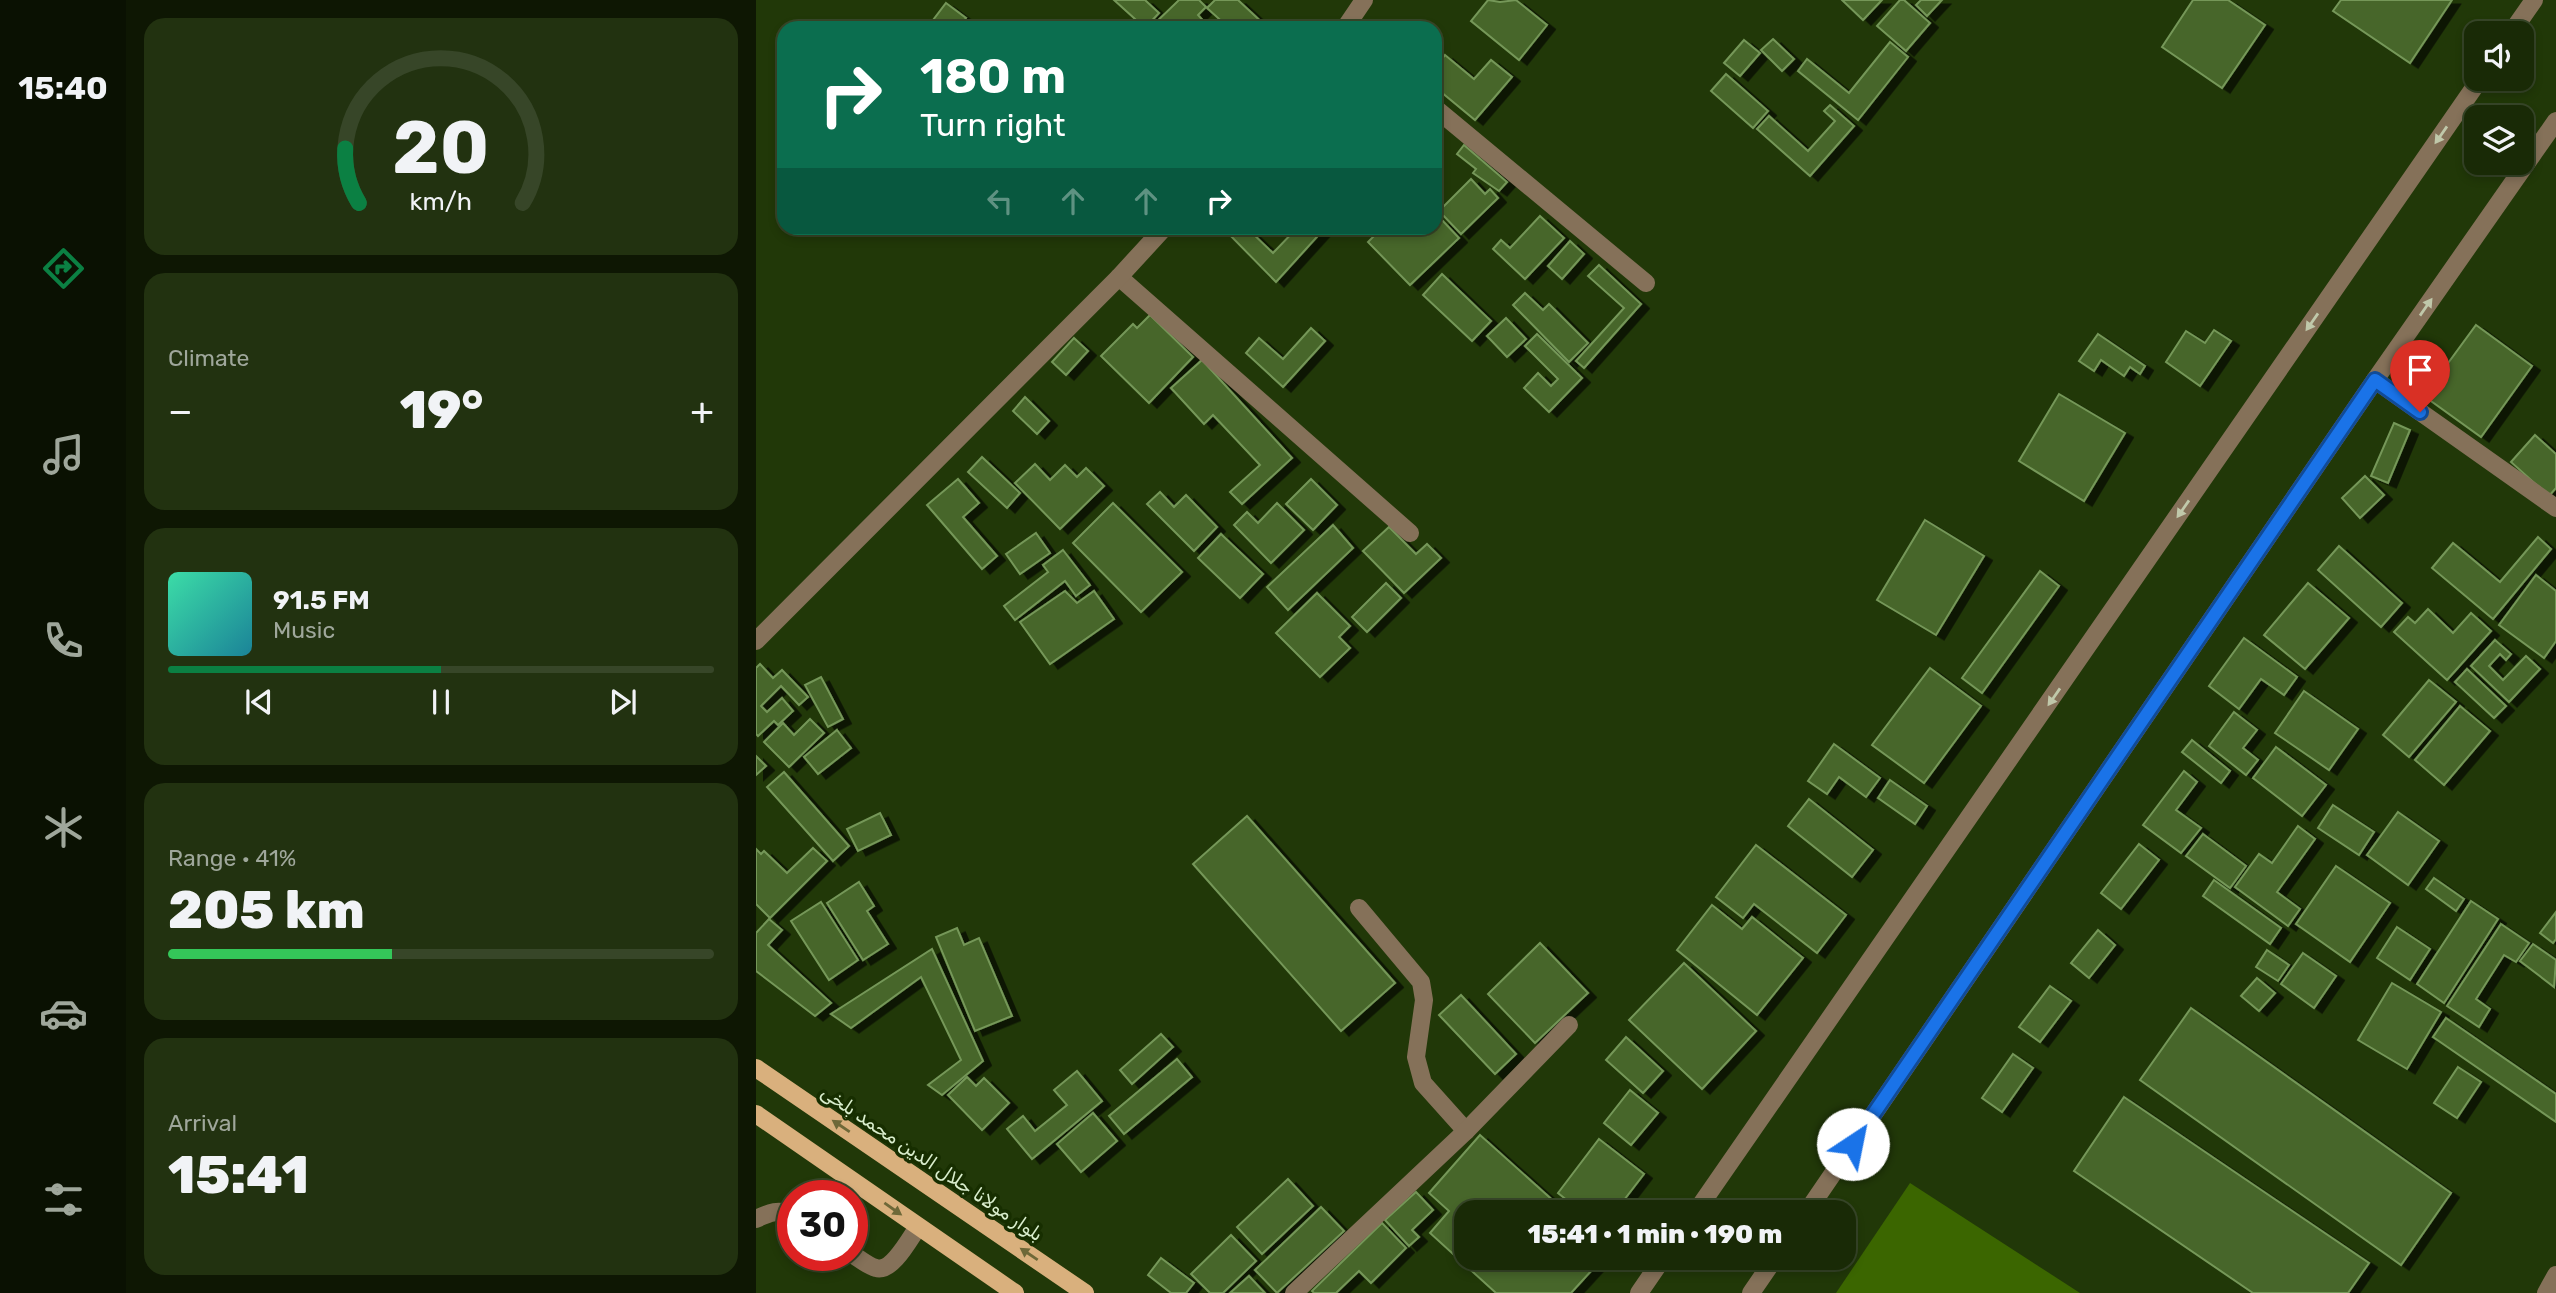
<!DOCTYPE html>
<meta charset="utf-8">
<style>
body{margin:0;font-family:Rubik,"Noto Naskh Arabic",sans-serif;background:#223210;color:#f1f3f6;height:100vh;display:flex;flex-direction:column;font-size:26px;white-space:nowrap}
*{box-sizing:border-box;margin:0}
p{font-size:23px;color:#9fa79b}
.icon{flex:none;width:38px;height:38px;fill:none;stroke:currentColor;stroke-width:2;stroke-linecap:round;stroke-linejoin:round}
.map{position:relative;flex:1;overflow:hidden}
.side{display:flex;flex-direction:column;gap:18px;padding:18px;background:#0e1703;width:630px}
.side>*{flex:none}
.guide{position:absolute;left:21px;top:21px;width:665px;height:214px;border-radius:21px;box-shadow:0 4px 10px #0003,0 0 0 2px #374628;background:#0b6e4f;color:#fff;overflow:hidden}
.fabs{position:absolute;left:1708px;top:21px;display:grid;gap:14px}
.fabs a{display:grid;place-items:center;width:70px;height:70px;border-radius:14px;background:#192a06;box-shadow:0 4px 10px #0003,0 0 0 2px #374628;font-size:35px}
.speed{position:absolute;left:21px;top:1180px;display:flex;gap:14px;font-size:35px;font-weight:700;text-align:center}
.speed>*{display:grid;place-content:center;width:91px;height:91px;border-radius:50%;background:#192a06;box-shadow:0 4px 10px #0003,0 0 0 2px #374628;line-height:1}
.speed .limit{border:10px solid #d22;background:#fff;color:#111}
.pin{position:absolute;display:grid;place-items:center;width:60px;height:60px;color:#fff;margin:-72px -30px;border-radius:50% 50% 50% 0;rotate:-45deg;box-shadow:0 0 7px #0007}
.pin .icon{rotate:45deg}
.me{position:absolute;width:77px;margin:-38px;rotate:34deg;stroke-linejoin:round;filter:drop-shadow(0 0 5px #0008)}
.turn{display:flex;align-items:center;gap:24px;height:147px;padding:0 28px;font-size:32px}
.turn .icon{width:91px;height:91px;stroke-width:2.5}
.turn b{display:block;font-size:49px;line-height:60px}
.lanes{display:flex;align-items:center;height:66px;padding:0 28px;background:#0003;justify-content:center;gap:35px;direction:ltr}
.lanes .off{opacity:.35}
.big{font-size:52px;font-weight:800;line-height:1.1}
.side .tile{flex:1;display:flex;flex-direction:column;justify-content:center;gap:10px;min-width:0;padding:0 24px;border-radius:21px;background:#223210}
.side .dial{align-items:center;gap:0}
.dial svg{height:182px;overflow:visible;fill:none;stroke:#374628;stroke-width:7;stroke-linecap:round;text-anchor:middle}
.dial text{fill:#f1f3f6;stroke:none}
.song{display:flex;align-items:center;gap:21px}
.cover{width:84px;height:84px;border-radius:10px;background:linear-gradient(135deg,hsl(160 70% 55%),hsl(190 70% 35%))}
.played{height:7px;border-radius:4px;background:linear-gradient(90deg,#0b8043 50%,#374628 50%)}
.keys{display:flex;justify-content:space-around;direction:ltr}
.heat{display:flex;justify-content:space-between;align-items:center;font-size:38px;direction:ltr}
.charge{height:10px;border-radius:5px;background:linear-gradient(90deg,#34c759 41%,#374628 0)}
.trip{position:absolute;left:698px;top:1200px;width:402px;height:70px;border-radius:21px;background:#192a06;box-shadow:0 4px 10px #0003,0 0 0 2px #374628;font-weight:800;line-height:70px;text-align:center}
main{display:flex;flex:1;min-height:0}
.tab-bar{display:flex;flex-direction:column;width:126px;justify-content:space-around;align-items:center;background:#0a1102;color:#9fa79b}
.tab-bar .icon{width:49px;height:49px}
.tab-bar .selected{color:#0b8043}
.tab-bar b{font-size:32px;color:#f1f3f6}
.map>svg:first-child{display:block}
</style>
<main>
<nav class="tab-bar">
<b>15:40</b>
<svg class="icon selected" aria-label="directions" viewBox="0 0 24 24"><path d="M12 3l9 9-9 9-9-9zM9 14v-3h6M13 9l2 2-2 2"/></svg>
<svg class="icon" aria-label="music" viewBox="0 0 24 24"><path d="M9 18V5l10-2v13"/><circle cx="6" cy="18" r="3"/><circle cx="16" cy="16" r="3"/></svg>
<svg class="icon" aria-label="phone" viewBox="0 0 24 24"><path d="M5 4h4l2 5-3 2q2 4 5 5l2-3 5 2v4C11 20 4 13 5 4z"/></svg>
<svg class="icon" aria-label="climate" viewBox="0 0 24 24"><path d="M12 3v18M4 7l16 10M4 17L20 7"/></svg>
<svg class="icon" aria-label="car" viewBox="0 0 24 24"><path d="M5 17H2v-5l4-1 3-4h7l3 4 3 1v5h-3M9 17h6M6 11h13"/><circle cx="7" cy="17" r="2"/><circle cx="17" cy="17" r="2"/></svg>
<svg class="icon" aria-label="filters" viewBox="0 0 24 24"><path d="M4 7h16M4 17h16"/><circle cx="9" cy="7" r="2"/><circle cx="15" cy="17" r="2"/></svg>
</nav>
<section class="side">
<div class="tile dial"><svg viewBox="0 0 100 80">
<path d="M14 69A42 42 0 1 1 86 69"/>
<path d="M14 69A42 42 0 0 1 8 45" stroke="#0b8043"/>
<text x="50" y="56" font-size="32" font-weight="700">20</text>
<text x="50" y="72" font-size="11">km/h</text>
</svg></div>
<div class="tile"><p>Climate</p>
<div class="heat"><a>−</a><b class="big">19°</b><a>+</a></div>
</div>
<div class="tile">
<div class="song"><i class="cover"></i><div><b>91.5 FM</b><p>Music</p></div></div>
<div class="played"></div>
<div class="keys"><svg class="icon" aria-label="previous" viewBox="0 0 24 24"><path d="M18 5L8 12l10 7zM5 5v14"/></svg><svg class="icon" aria-label="pause" viewBox="0 0 24 24"><path d="M8 5v14M16 5v14"/></svg><svg class="icon" aria-label="next" viewBox="0 0 24 24"><path d="M6 5l10 7-10 7zM19 5v14"/></svg></div>
</div>
<div class="tile"><p>Range · 41%</p><b class="big">205 km</b><div class="charge"></div></div>
<div class="tile"><p>Arrival</p><b class="big">15:41</b></div>
</section>
<div class="map">
<svg width="1800" height="1293" viewBox="0 0 1800 1293">
<defs>
<filter id="shadow"><feDropShadow dx="8" dy="4.5" stdDeviation="0" flood-color="#0009"/></filter>
</defs>
<rect width="100%" height="100%" fill="#213808"/>
<path fill="#3b6600" d="M1154 1183 1324 1293H1080Z"/>
<g fill="#466629" stroke="#759759" stroke-width="2" filter="url(#shadow)">
<path d="M358 0H389L403 13 389 28Z"/>
<path d="M423 0H443L450 7 442 15 454 28H394Z"/>
<path d="M459 0H482L512 28H473L451 8Z"/>
<path d="M732 0 744 2 760 0 791 25 763 60 715 21Z"/>
<path d="M1086 0H1126L1107 20Z"/>
<path d="M1144 0H1148L1174 23 1150 51 1121 26Z"/>
<path d="M1165 0H1186L1171 16 1160 5Z"/>
<path d="M1437 0H1472L1509 25 1466 88 1406 47Z"/>
<path d="M1585 0H1696L1654 63 1577 11Z"/>
<path d="M190 3 210 18 202 28H171Z"/>
<path d="M1017 39 1038 59 1026 71 1005 50Z"/>
<path d="M988 40 1004 53 984 76 968 63Z"/>
<path d="M1134 42 1152 57 1102 120 1042 71 1051 59 1093 93Z"/>
<path d="M689 55 718 79 735 60 756 77 719 120 679 87V67Z"/>
<path d="M970 74 1012 111 997 128 955 91Z"/>
<path d="M1074 105 1098 126 1054 176 1001 129 1013 116 1052 151 1079 121 1068 111Z"/>
<path d="M708 145 751 182 743 191 717 173 720 169 701 154Z"/>
<path d="M715 179 729 194 734 189 742 198 705 234 683 211Z"/>
<path d="M784 216 808 238 769 279 737 249 745 240 754 248Z"/>
<path d="M686 220 703 238 654 285 612 242 626 228 634 233 640 228H663L671 235Z"/>
<path d="M467 228H491L517 253 541 228H569L520 282Z"/>
<path d="M814 241 828 254 806 279 792 266Z"/>
<path d="M843 265 885 304 828 368 820 361 868 308 832 276Z"/>
<path d="M686 274 735 321 716 341 667 295Z"/>
<path d="M769 293 787 310 793 304 832 343 813 362 757 305Z"/>
<path d="M394 315 437 357 393 403 345 356 377 324 381 328Z"/>
<path d="M750 318 770 339 751 357 731 336Z"/>
<path d="M1720 325 1776 366 1725 437 1668 396Z"/>
<path d="M555 328 569 341 527 387 490 353 503 338 527 359Z"/>
<path d="M1458 330 1475 341 1444 386 1410 362 1430 331 1449 343Z"/>
<path d="M781 334 826 378 793 412 768 388 782 373 795 386 802 379 769 346Z"/>
<path d="M1342 334 1389 366 1384 374 1374 367 1368 376 1345 360 1338 371 1323 361Z"/>
<path d="M318 338 332 351 310 375 296 362Z"/>
<path d="M446 360 536 458 486 504 474 492 504 465 457 415 448 424 415 388Z"/>
<path d="M1303 394 1369 433 1328 501 1263 461Z"/>
<path d="M269 397 293 421 281 434 257 411Z"/>
<path d="M1638 423 1654 430 1632 483 1615 476Z"/>
<path d="M1779 435 1800 454V488L1793 496 1755 462Z"/>
<path d="M226 457 264 493 251 508 212 472Z"/>
<path d="M279 464 294 480 309 465 321 477 330 468 348 486 304 529 259 483Z"/>
<path d="M1609 476 1628 495 1604 518 1586 498Z"/>
<path d="M202 479 223 503 207 517 241 556 226 569 171 505Z"/>
<path d="M555 479 581 505 557 530 530 504Z"/>
<path d="M404 492 418 507 430 495 461 527 438 551 391 504Z"/>
<path d="M357 503 426 572 385 612 317 543Z"/>
<path d="M521 503 548 530 515 563 478 525 491 512 502 523Z"/>
<path d="M1169 520 1228 556 1180 635 1121 600Z"/>
<path d="M577 525 597 548 532 610 511 587Z"/>
<path d="M633 527 660 554 671 544 685 558 648 593 607 551Z"/>
<path d="M280 533 294 553 264 574 250 554Z"/>
<path d="M465 534 507 574 484 598 442 558Z"/>
<path d="M1782 537 1795 549 1737 619 1676 568 1697 543 1744 582Z"/>
<path d="M1583 546 1646 603 1625 627 1562 570Z"/>
<path d="M307 550 334 585 320 596 309 581 259 620 248 606 292 572 287 565Z"/>
<path d="M1284 571 1303 586 1226 693 1206 678Z"/>
<path d="M1780 575 1800 591V641L1788 658 1743 625Z"/>
<path d="M630 583 645 598 611 632 596 617Z"/>
<path d="M1552 583 1593 618 1549 669 1508 635Z"/>
<path d="M309 591 321 603 338 591 358 619 294 664 264 622Z"/>
<path d="M561 593 594 626 583 637 594 648 564 677 520 633Z"/>
<path d="M1672 609 1697 633 1715 613 1735 631 1691 680 1638 632 1652 617 1659 623Z"/>
<path d="M1488 638 1541 677 1528 695 1505 679 1483 709 1453 686Z"/>
<path d="M1739 640 1755 654 1750 660 1744 654 1733 666 1747 680 1770 656 1784 669 1753 702 1715 666Z"/>
<path d="M4 664 17 678 26 670 52 697 43 705 25 686 5 706 11 712 26 698 37 711 22 725 18 721 2 736 0 734V668Z"/>
<path d="M1174 668 1225 706 1168 783 1116 745Z"/>
<path d="M1711 669 1750 706 1738 718 1699 682Z"/>
<path d="M65 677 87 719 72 727 49 685Z"/>
<path d="M1673 680 1700 702 1653 757 1627 735Z"/>
<path d="M1548 691 1602 729 1573 770 1519 733Z"/>
<path d="M1704 706 1734 731 1688 785 1659 760Z"/>
<path d="M1478 712 1501 730 1487 748 1502 760 1490 775 1453 746Z"/>
<path d="M54 719 68 733 33 767 8 742 27 723 38 735Z"/>
<path d="M81 730 95 748 62 774 48 757Z"/>
<path d="M1436 740 1474 771 1465 783 1426 752Z"/>
<path d="M1078 744 1124 778 1110 797 1083 777 1071 794 1052 781Z"/>
<path d="M1520 747 1570 785 1546 816 1497 778Z"/>
<path d="M0 756 10 766 0 775Z"/>
<path d="M1428 771 1441 782 1420 810 1445 828 1425 853 1387 825Z"/>
<path d="M28 772 93 846 77 861 11 787Z"/>
<path d="M1134 780 1171 806 1159 824 1122 798Z"/>
<path d="M1053 799 1117 850 1096 877 1032 826Z"/>
<path d="M1577 805 1618 832 1603 855 1562 828Z"/>
<path d="M1642 812 1683 841 1652 885 1611 855Z"/>
<path d="M124 813 135 835 102 851 91 829Z"/>
<path d="M491 816 639 983 585 1031 437 864Z"/>
<path d="M1542 826 1559 839 1521 892 1544 909 1532 926 1479 887 1503 854 1516 863Z"/>
<path d="M1447 834 1490 866 1474 888 1430 856Z"/>
<path d="M1383 844 1403 860 1365 909 1345 893Z"/>
<path d="M1000 845 1090 915 1061 953 998 904 987 918 960 897Z"/>
<path d="M57 848 71 861 14 918 0 904V849L5 854 8 851 31 873Z"/>
<path d="M1580 866 1634 903 1594 962 1540 924Z"/>
<path d="M1678 878 1708 899 1700 911 1670 889Z"/>
<path d="M1458 880 1525 928 1514 944 1447 896Z"/>
<path d="M103 882 118 906 111 911 132 944 107 960 71 903Z"/>
<path d="M1715 901 1742 919 1688 1003 1661 984Z"/>
<path d="M65 902 102 960 73 980 35 921Z"/>
<path d="M956 905 986 929 996 917 1047 958 1001 1015 921 950Z"/>
<path d="M1800 912V939L1797 943 1784 933Z"/>
<path d="M13 919 26 930 12 945 75 1003 59 1016 0 971V933Z"/>
<path d="M1745 924 1773 943 1760 962 1748 955 1720 999 1734 1009 1723 1027 1691 1006Z"/>
<path d="M1641 927 1674 949 1654 980 1621 958Z"/>
<path d="M201 928 208 945 223 938 256 1016 219 1031 180 937Z"/>
<path d="M1342 930 1359 945 1333 978 1315 963Z"/>
<path d="M784 943 832 993 779 1043 732 994Z"/>
<path d="M1777 944 1800 960 1798 987 1764 961Z"/>
<path d="M176 949 227 1061 186 1095 172 1085 205 1060 165 977 95 1028 75 1014Z"/>
<path d="M1511 950 1533 965 1522 981 1500 967Z"/>
<path d="M1547 953 1580 976 1558 1008 1525 984Z"/>
<path d="M928 963 1000 1031 946 1089 873 1020Z"/>
<path d="M1501 978 1519 993 1503 1011 1485 996Z"/>
<path d="M1636 983 1685 1012 1651 1069 1602 1040Z"/>
<path d="M1294 986 1315 1001 1284 1042 1263 1027Z"/>
<path d="M705 995 760 1054 739 1074 683 1015Z"/>
<path d="M1435 1008 1695 1193 1645 1265 1384 1080Z"/>
<path d="M1690 1018 1800 1094V1122L1677 1037Z"/>
<path d="M405 1034 417 1047 376 1084 364 1070Z"/>
<path d="M870 1037 907 1071 887 1093 850 1060Z"/>
<path d="M1257 1054 1277 1068 1246 1112 1226 1098Z"/>
<path d="M421 1059 436 1077 368 1134 353 1116Z"/>
<path d="M1702 1067 1725 1082 1701 1118 1678 1103Z"/>
<path d="M321 1071 346 1101 276 1159 251 1129 267 1116 279 1131 311 1105 298 1090Z"/>
<path d="M211 1077 220 1086 228 1078 253 1103 226 1130 192 1095Z"/>
<path d="M874 1090 902 1113 875 1145 848 1123Z"/>
<path d="M1368 1097 1613 1263 1592 1293H1497L1318 1171Z"/>
<path d="M337 1113 361 1141 325 1172 301 1144Z"/>
<path d="M724 1135 811 1213H710V1258H847L815 1293H740L674 1233 693 1211 673 1193Z"/>
<path d="M843 1139 888 1174 858 1213H827L802 1193Z"/>
<path d="M532 1179 557 1206 506 1254 481 1227Z"/>
<path d="M660 1192 677 1210 656 1230 663 1237 653 1246 629 1220Z"/>
<path d="M565 1207 588 1231 521 1293 499 1270Z"/>
<path d="M626 1223 650 1248 615 1283 603 1271 580 1293H558L556 1291Z"/>
<path d="M475 1235 500 1261 467 1293H454L435 1274Z"/>
<path d="M405 1258 438 1283 430 1293H415L392 1275Z"/>
<path d="M493 1276 509 1293H474Z"/>
</g>
<g fill="none" stroke-linecap="round" stroke-linejoin="round">
<g stroke="#857159" stroke-width="18">
<path d="M589 28 608 0"/>
<path d="M1755 33 1778 0"/>
<path d="M679 108 890 283"/>
<path d="M363 277 654 533"/>
<path d="M1619 380 1800 508"/>
<path d="M0 641 363 277 408 228"/>
<path d="M603 908 665 982 668 1000 660 1057 667 1083 710 1131"/>
<path d="M939 1213 1724 79"/>
<path d="M1050 1213 1619 380 1800 121"/>
<path d="M0 1219C12 1213 24 1208 37 1216"/>
<path d="M96 1254C104 1259 112 1266 120 1268 136 1273 154 1238 162 1227"/>
<path d="M538 1293 710 1131 813 1025"/>
<path d="M883 1293 907 1258"/>
<path d="M995 1293 1019 1258"/>
<path d="M1790 1293 1800 1275"/>
</g>
<g stroke="#d9b07d" stroke-width="18">
<path d="M0 1068 329 1293"/>
<path d="M0 1114 259 1293"/>
</g>
</g>
<defs><path id="oneway-solid" d="M-6-.8H1V-3.2L6.5 0L1 3.2V.8H-6Z" transform="scale(1.75)"/></defs>
<g fill="#c0c8aa">
<use href="#oneway-solid" transform="translate(1685 135) rotate(125)"/>
<use href="#oneway-solid" transform="translate(1670 307) rotate(-55)"/>
<use href="#oneway-solid" transform="translate(1556 322) rotate(125)"/>
<use href="#oneway-solid" transform="translate(1427 509) rotate(125)"/>
<use href="#oneway-solid" transform="translate(1298 697) rotate(125)"/>
</g>
<g fill="#6e6838">
<use href="#oneway-solid" transform="translate(85 1126) rotate(-146)"/>
<use href="#oneway-solid" transform="translate(137 1209) rotate(35)"/>
<use href="#oneway-solid" transform="translate(273 1254) rotate(-146)"/>
</g>
<g fill="none" stroke-linecap="round" stroke-linejoin="round">
<g stroke="#114b97" stroke-width="18">
<path id="route" d="M1097 1144 1619 380 1664 412"/>
</g>
<use href="#route" stroke="#1a73e8" stroke-width="12"/>
</g>
<g text-anchor="middle" dominant-baseline="central" stroke-width="7" stroke-linejoin="round" paint-order="stroke">
<g font-size="19" fill="#daeecd" stroke="#172e00">
<text transform="translate(176 1163) rotate(34)">بلوار مولانا جلال الدین محمد بلخی</text>
</g>
</g>
</svg>
<div class="fabs">
<a><svg class="icon" aria-label="sound" viewBox="0 0 24 24"><path d="M4 9h4l5-4v14l-5-4H4zM17 9q2 3 0 6"/></svg></a>
<a><svg class="icon" aria-label="layers" viewBox="0 0 24 24"><path d="M12 4l9 5-9 5-9-5zM3 14l9 5 9-5"/></svg></a>
</div>
<div class="speed"><div class="limit">30</div></div>
<div class="pin" style="left:1664px;top:412px;background:#d93025"><svg class="icon" aria-label="arrive" viewBox="0 0 24 24"><path d="M6 21V4h12l-3 4 3 4H6"/></svg></div>
<svg class="me" style="left:1097px;top:1144px" viewBox="-20 -20 40 40"><circle r="19" fill="#fff"/><path d="M0-13L10 11 0 6-10 11z" fill="#1a73e8"/></svg>
<div class="trip">15:41 · 1 min · 190 m</div>
<div class="guide">
<div class="turn"><svg class="icon" aria-label="right" viewBox="0 0 24 24"><path d="M7 20v-9h11M14 6l5 5-5 5"/></svg><div><b>180 m</b>Turn right</div></div>
<div class="lanes"><svg class="icon off" aria-label="left" viewBox="0 0 24 24"><path d="M17 20v-9H6M10 6l-5 5 5 5"/></svg><svg class="icon off" aria-label="ahead" viewBox="0 0 24 24"><path d="M12 20V5M6 11l6-6 6 6"/></svg><svg class="icon off" aria-label="ahead" viewBox="0 0 24 24"><path d="M12 20V5M6 11l6-6 6 6"/></svg><svg class="icon" aria-label="right" viewBox="0 0 24 24"><path d="M7 20v-9h11M14 6l5 5-5 5"/></svg></div>
</div>
</div>
</main>
